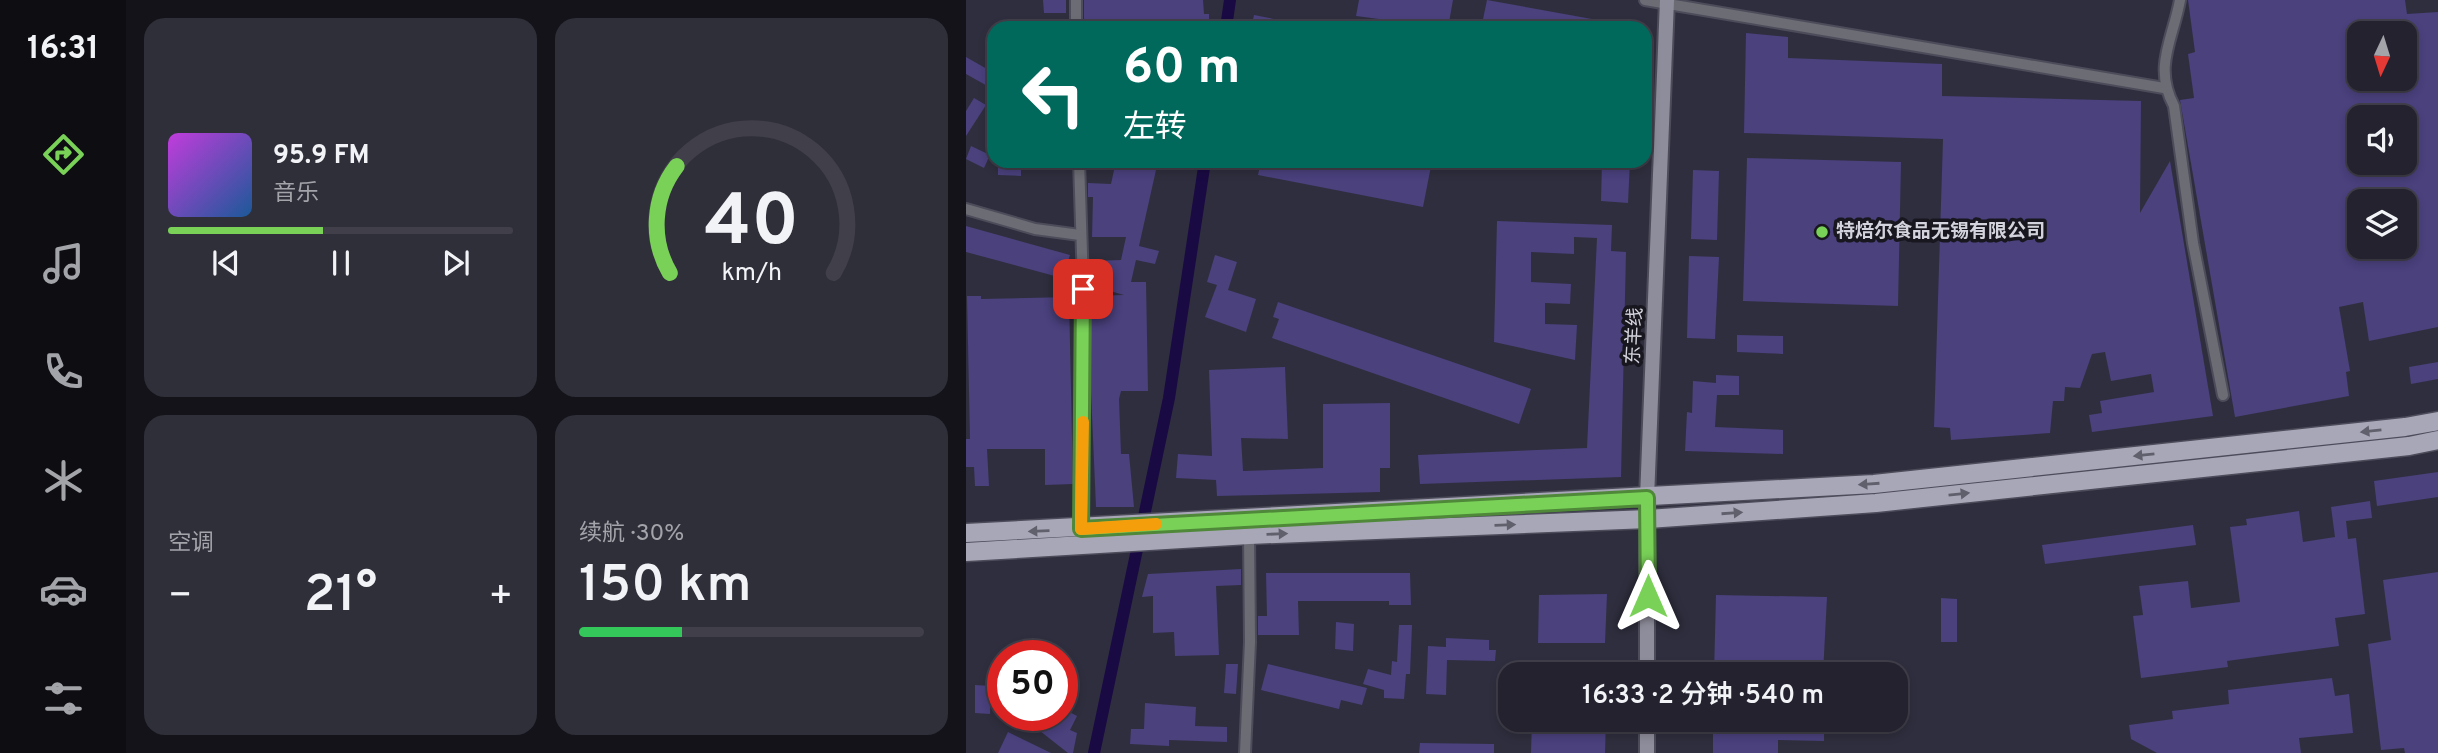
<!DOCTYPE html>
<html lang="zh">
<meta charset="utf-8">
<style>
body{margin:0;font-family:Overpass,"Noto Sans SC",sans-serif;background:#2f2f3a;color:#f1f3f6;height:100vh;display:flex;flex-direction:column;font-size:26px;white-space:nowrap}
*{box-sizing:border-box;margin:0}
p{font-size:23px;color:#a3a4aa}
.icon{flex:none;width:38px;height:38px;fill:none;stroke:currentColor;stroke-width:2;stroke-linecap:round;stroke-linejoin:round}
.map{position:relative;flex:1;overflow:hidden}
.panel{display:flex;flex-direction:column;gap:18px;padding:18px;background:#131319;width:840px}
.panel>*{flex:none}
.banner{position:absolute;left:21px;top:21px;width:665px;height:147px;border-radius:21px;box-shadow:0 4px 10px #0003,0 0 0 2px #403f4a;background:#00695c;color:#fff;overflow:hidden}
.needle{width:46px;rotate:184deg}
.controls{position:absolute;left:1381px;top:21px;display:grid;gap:14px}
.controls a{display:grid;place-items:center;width:70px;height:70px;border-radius:14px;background:#23222e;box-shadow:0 4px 10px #0003,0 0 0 2px #403f4a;font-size:35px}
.speed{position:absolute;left:21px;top:640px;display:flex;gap:14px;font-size:35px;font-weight:700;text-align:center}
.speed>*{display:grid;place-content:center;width:91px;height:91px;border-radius:50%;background:#23222e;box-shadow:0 4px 10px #0003,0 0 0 2px #403f4a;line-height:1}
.speed .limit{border:10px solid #d22;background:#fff;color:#111}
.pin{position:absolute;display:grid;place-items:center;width:60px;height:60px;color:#fff;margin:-30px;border-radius:14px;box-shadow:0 4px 10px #0006}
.me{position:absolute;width:77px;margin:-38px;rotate:0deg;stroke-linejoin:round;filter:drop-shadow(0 0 5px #0008)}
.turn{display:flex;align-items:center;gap:24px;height:147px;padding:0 21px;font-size:32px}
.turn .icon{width:91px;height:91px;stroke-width:2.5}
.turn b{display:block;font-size:49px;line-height:60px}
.big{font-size:52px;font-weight:600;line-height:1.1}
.panel .tile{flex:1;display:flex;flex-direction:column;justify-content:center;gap:10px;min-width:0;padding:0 24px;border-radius:21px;background:#2f2f3a}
.panel .dial{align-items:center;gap:0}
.dial svg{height:182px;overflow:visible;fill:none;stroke:#403f4a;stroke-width:7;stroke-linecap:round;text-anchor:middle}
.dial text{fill:#f1f3f6;stroke:none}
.song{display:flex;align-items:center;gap:21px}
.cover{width:84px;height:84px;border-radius:10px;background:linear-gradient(135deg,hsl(290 70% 55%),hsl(210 70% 35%))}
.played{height:7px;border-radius:4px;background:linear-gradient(90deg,#79d158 45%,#403f4a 45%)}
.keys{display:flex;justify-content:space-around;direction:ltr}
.heat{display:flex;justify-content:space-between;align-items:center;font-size:38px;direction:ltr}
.charge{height:10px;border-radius:5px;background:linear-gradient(90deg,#34c759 30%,#403f4a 0)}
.panel .tiles{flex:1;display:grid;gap:18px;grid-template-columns:repeat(2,1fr)}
.trip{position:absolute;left:532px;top:662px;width:410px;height:70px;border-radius:21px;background:#23222e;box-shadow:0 4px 10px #0003,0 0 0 2px #403f4a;font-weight:600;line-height:70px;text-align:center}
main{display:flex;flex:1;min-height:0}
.tabs{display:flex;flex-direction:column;width:126px;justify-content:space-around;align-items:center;background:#0e0e12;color:#a3a4aa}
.tabs .icon{width:49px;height:49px}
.tabs .selected{color:#79d158}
.tabs b{font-size:32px;color:#f1f3f6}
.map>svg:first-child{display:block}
</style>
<main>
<nav class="tabs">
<b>16:31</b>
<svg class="icon selected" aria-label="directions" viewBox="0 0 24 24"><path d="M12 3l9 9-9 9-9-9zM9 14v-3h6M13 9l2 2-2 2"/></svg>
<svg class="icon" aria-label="music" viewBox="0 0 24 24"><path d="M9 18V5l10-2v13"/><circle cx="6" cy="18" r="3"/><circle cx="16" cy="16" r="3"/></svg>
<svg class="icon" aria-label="phone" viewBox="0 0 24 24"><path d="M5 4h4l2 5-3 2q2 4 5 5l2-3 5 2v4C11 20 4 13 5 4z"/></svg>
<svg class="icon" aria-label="climate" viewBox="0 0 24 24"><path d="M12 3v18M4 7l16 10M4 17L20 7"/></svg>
<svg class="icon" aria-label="car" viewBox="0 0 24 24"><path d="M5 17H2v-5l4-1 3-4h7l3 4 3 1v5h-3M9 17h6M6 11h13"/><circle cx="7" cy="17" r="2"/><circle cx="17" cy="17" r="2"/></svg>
<svg class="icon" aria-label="filters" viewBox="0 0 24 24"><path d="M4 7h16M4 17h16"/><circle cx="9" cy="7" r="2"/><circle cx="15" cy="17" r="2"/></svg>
</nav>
<section class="panel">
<div class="tiles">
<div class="tile">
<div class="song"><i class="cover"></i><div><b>95.9 FM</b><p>音乐</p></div></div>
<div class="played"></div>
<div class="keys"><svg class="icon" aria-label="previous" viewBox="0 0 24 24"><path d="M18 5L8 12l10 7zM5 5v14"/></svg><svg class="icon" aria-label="pause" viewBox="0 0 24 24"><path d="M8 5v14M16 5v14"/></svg><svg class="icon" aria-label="next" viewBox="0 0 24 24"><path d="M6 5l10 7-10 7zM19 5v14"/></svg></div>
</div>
<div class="tile dial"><svg viewBox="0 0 100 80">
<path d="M14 69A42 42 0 1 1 86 69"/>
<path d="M14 69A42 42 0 0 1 17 22" stroke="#79d158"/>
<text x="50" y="56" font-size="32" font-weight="700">40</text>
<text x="50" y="72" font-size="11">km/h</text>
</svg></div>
<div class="tile"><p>空调</p>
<div class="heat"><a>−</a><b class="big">21°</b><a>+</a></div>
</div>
<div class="tile"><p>续航 · 30%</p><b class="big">150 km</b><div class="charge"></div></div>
</div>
</section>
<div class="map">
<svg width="1472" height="753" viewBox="0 0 1472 753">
<rect width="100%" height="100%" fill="#2f2e3e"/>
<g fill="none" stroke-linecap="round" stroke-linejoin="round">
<g stroke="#1a0a43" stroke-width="12">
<path d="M260 28 264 0"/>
<path d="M128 753 203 398 239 161"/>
</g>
</g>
<g fill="#4a417d" fill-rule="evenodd">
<path d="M77 0H100V13H78Z"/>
<path d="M118 0H237L238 14H243V28H118Z"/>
<path d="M393 0H487L482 28 390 16Z"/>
<path d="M521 0 648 23 647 28H541L516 24Z"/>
<path d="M1222 0H1439L1441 14 1472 12V327L1403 341 1397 302 1373 307 1384 371 1380 372 1383 396 1269 417 1214 100 1228 98 1222 54 1229 52ZM1393 33H1438V79H1393ZM1393 117H1438V163H1393ZM1393 201H1438V247H1393Z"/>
<path d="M288 15 333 24 332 28H285Z"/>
<path d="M780 33 822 37V58L976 64V96L1175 101 1174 213 1204 161 1247 416 1126 432 1123 415 1136 413 1134 401 1188 392 1185 374 1145 381 1139 352 1126 354 1114 388 1099 387 1098 401H1087L1084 433 985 440 984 428 968 427 977 139 778 133Z"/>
<path d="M0 57 28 73 25 88 0 74Z"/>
<path d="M8 98 20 105 0 136V111Z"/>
<path d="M5 146 24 155 18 168 0 159Z"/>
<path d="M781 158 935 162 932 306 777 301Z"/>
<path d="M32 161H55V176L32 175Z"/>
<path d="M150 161H192L173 246 193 251 189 264 170 260 165 282H180L182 391H155L153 399 155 454H163L168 507H130L125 392V296L158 295 126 286 125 261 155 260 160 237H126L127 197H122V183L145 184Z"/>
<path d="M295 161H410L446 168 447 161H466L457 207 292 175Z"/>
<path d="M636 161H664L662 203 635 201Z"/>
<path d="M727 170 753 171 751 240 725 239Z"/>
<path d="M531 221 646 225 645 251 660 252 655 477 454 484 452 455 621 448 631 238 608 237V254L565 252V282L605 284 604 304 579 303V324L611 325 609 360 528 342Z"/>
<path d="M0 226 104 255 96 278 0 252Z"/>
<path d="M249 255 271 262 262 290 290 299 280 332 239 317 251 285 241 282Z"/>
<path d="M723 256 753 257 749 339 721 338Z"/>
<path d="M1 296H15V299L103 297 107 484 79 485V449H21L23 486H9L8 467H0V439H4Z"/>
<path d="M312 302 565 389 553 424 306 338 313 319 307 317Z"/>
<path d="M771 335 817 336V354L771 352Z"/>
<path d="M1472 362V379L1445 384 1443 367Z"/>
<path d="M319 367 322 439 275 438 277 471 357 468V404L424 403V468H414V492L251 496 250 480 210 478 212 454 246 456 243 370Z"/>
<path d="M750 375 773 376V395H751L749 427 817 430V454L719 451 721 412 726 413 727 381 750 383Z"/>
<path d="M1472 472V497L1411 506 1408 481Z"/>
<path d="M1404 501 1406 518 1380 521 1382 539 1390 538 1399 614 1369 618 1373 646 1261 661 1262 667 1175 678 1167 616 1177 615 1173 586 1222 581 1225 608 1274 602 1264 527 1281 525 1280 519 1333 511 1337 542 1369 537 1365 507Z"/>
<path d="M1227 525 1230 545 1079 564 1076 545Z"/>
<path d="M275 569V585L250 586 253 655 209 656 208 632 187 633V596L176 597 182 574Z"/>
<path d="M1472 572V753H1439L1438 748 1415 750 1402 644 1425 640 1417 580Z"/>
<path d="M300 573H444L445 605H423V601H332L333 635H292V616H301Z"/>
<path d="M641 594 639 643H572L573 595Z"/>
<path d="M750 595 861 597 857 674H748Z"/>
<path d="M975 598 991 599V642H975Z"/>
<path d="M370 622 388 624 387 651 369 649Z"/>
<path d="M433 625H446L444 674H440L438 699 418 698V690L397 684 402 669 425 675 426 661 431 662Z"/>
<path d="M480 638 523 640V650H530L529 661 481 660 480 695 460 694 462 646 480 647Z"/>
<path d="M567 663 642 665 641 674H567Z"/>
<path d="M260 664H272L270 694 258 693Z"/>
<path d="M302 664 401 688 396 705 375 700 373 709 295 690Z"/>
<path d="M1366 678 1369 696 1383 694 1387 733 1333 738 1335 753H1191L1165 739 1163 725 1207 719 1206 711 1263 704 1262 690Z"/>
<path d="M9 685 25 686 24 714 9 713Z"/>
<path d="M179 703 230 707 229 726 261 727V742L203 740V746L164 744 165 729H178Z"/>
<path d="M96 708 111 716 104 730 111 733 107 753H102L55 716H96Z"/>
<path d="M566 719H640L639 753H565Z"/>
<path d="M747 719H858V741L812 740V753H747Z"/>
<path d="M42 732 85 753H32Z"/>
<path d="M454 743 528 744V753H453Z"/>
</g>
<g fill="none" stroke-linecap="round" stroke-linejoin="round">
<g stroke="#4d4c5b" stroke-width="14">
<g id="street">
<path d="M110 0V28"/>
<path d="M679 0 1198 88"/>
<path d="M1214 0C1207 39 1187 67 1208 106L1227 243 1257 395"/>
<path d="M113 161 118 315 115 529"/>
<path d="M0 209 69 229 114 235"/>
<path d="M279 753 284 642 283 535"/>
</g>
</g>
<g stroke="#4d4c5b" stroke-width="18">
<g id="secondary">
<path d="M681 674V498L701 0"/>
<path d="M681 753V719"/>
</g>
</g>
<g stroke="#4d4c5b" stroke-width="21">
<g id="primary">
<path d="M0 533 908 484 1439 427 1472 421"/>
<path d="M0 552 283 535 682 519 910 503 1443 446 1472 440"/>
</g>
</g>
<use href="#street" stroke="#6c6c74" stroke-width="10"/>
<use href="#secondary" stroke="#8e8d9b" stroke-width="14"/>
<use href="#primary" stroke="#a8a7b8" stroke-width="18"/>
</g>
<defs><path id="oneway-solid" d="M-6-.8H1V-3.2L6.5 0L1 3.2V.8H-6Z" transform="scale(1.75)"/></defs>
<g fill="#605f6c">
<use href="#oneway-solid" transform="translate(1405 431) rotate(174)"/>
<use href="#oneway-solid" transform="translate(1178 455) rotate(174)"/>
<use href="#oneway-solid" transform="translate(903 484) rotate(176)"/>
<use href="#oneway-solid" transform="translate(993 494) rotate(-6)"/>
<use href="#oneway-solid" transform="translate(766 513) rotate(-4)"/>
<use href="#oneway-solid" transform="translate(539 525) rotate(-2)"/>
<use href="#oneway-solid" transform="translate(73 531) rotate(178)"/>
<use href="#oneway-solid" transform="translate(311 534) rotate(-2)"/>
</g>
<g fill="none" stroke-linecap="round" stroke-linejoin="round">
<g stroke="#4f8839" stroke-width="18">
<path id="route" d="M117 289 115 529 681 498 682 596"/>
</g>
<use href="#route" stroke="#79d158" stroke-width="12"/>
<path stroke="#f59e0b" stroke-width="12" d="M117 422 115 529 190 524"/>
</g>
<circle fill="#79d158" stroke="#18171f" stroke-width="2.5" cx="856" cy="232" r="7"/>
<g text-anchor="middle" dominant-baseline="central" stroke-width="7" stroke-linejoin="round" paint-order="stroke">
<g font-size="19" font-weight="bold" fill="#d3d3dd" stroke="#18171f" text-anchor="start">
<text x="870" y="232">特焙尔食品无锡有限公司</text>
</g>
<g font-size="19" fill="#d3d3dd" stroke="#18171f">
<text transform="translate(669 336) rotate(-87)">东羊线</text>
</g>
</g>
</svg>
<div class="controls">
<a><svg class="needle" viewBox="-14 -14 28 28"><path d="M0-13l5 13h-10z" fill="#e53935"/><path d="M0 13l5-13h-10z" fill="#a3a4aa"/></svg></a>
<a><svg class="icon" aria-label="sound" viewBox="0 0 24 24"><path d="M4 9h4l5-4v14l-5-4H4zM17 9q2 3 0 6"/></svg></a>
<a><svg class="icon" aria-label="layers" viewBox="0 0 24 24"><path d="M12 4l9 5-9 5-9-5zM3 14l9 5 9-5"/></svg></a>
</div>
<div class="speed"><div class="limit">50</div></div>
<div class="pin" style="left:117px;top:289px;background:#d93025"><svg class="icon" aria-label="arrive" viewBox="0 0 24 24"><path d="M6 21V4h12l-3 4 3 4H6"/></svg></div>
<svg class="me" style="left:682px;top:596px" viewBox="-20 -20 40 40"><path d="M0-17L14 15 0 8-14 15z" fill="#79d158" stroke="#fff" stroke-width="4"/></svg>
<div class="trip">16:33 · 2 分钟 · 540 m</div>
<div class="banner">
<div class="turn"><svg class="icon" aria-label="left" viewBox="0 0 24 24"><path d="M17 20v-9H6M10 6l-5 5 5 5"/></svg><div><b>60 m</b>左转</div></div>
</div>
</div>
</main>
